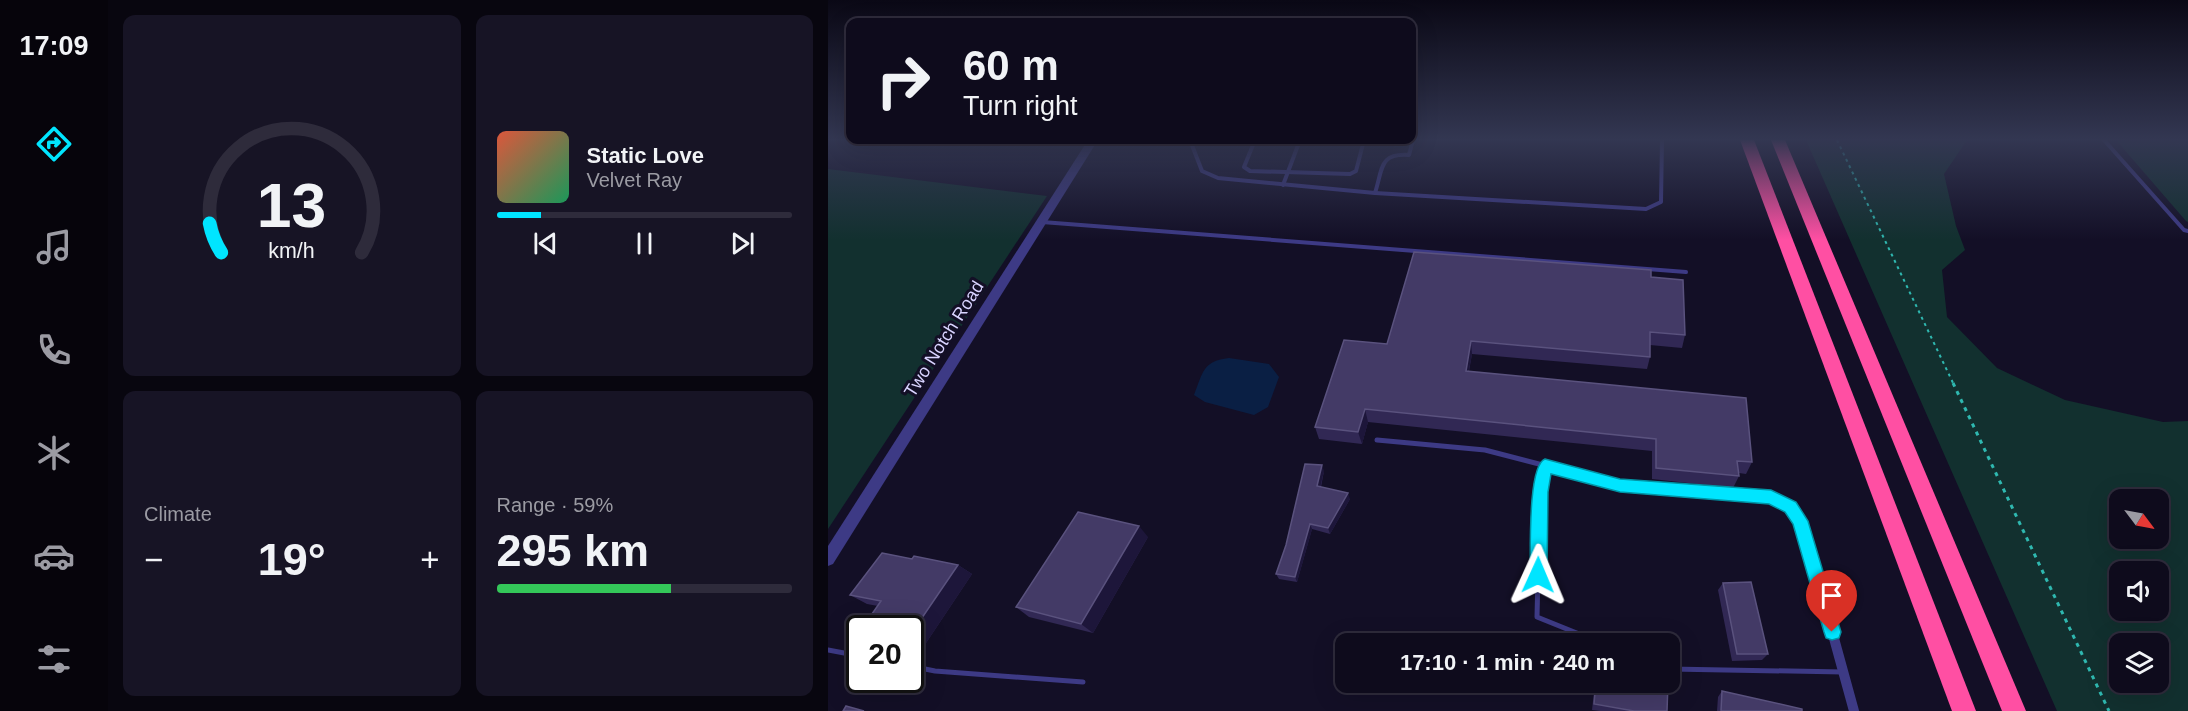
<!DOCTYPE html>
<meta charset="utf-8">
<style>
body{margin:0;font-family:Helvetica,sans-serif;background:#171425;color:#f1f3f6;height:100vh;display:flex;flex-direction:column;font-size:22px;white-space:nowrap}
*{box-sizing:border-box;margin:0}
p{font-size:20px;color:#9b9ba3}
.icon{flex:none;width:33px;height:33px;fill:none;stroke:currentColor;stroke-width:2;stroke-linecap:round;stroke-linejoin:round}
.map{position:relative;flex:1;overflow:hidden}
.details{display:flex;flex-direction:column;gap:15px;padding:15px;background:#08060f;width:720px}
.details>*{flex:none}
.banner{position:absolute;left:18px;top:18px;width:570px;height:126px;border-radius:12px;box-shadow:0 6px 24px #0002,0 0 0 2px #2e2b3b;background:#0e0b1c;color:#f1f3f6;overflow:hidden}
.needle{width:39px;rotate:122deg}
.tools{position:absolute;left:1281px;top:489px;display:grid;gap:12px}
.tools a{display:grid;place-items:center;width:60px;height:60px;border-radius:12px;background:#0e0b1c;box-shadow:0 6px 24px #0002,0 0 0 2px #2e2b3b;font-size:30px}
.speed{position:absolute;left:18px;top:615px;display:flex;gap:12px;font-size:30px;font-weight:700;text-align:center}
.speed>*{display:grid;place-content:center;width:78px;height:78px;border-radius:50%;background:#0e0b1c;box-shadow:0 6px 24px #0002,0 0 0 2px #2e2b3b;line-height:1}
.speed .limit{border:3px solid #111;border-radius:9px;background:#fff;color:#111}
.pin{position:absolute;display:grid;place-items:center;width:51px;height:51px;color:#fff;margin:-62px -26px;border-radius:50% 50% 50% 0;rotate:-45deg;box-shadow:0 0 6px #0007}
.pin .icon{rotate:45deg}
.me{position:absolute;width:66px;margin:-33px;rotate:1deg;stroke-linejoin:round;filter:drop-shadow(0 0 4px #0008)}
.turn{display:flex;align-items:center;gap:21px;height:126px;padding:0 18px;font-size:27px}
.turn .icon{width:78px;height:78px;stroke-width:2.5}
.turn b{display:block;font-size:42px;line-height:51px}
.big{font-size:45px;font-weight:600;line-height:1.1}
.details .card{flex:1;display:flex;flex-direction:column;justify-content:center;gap:9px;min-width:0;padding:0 21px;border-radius:12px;background:#171425}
.details .dial{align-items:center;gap:0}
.dial svg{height:156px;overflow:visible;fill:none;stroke:#2e2b3b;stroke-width:7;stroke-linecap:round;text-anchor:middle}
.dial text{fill:#f1f3f6;stroke:none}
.song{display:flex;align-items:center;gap:18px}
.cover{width:72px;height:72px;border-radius:9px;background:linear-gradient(135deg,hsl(10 70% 55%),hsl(150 70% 35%))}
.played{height:6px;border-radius:3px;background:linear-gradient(90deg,#00e5ff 15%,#2e2b3b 15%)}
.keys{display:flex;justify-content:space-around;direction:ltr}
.heat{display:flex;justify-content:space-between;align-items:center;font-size:33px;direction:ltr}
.charge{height:9px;border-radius:4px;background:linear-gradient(90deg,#34c759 59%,#2e2b3b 0)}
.details .tiles{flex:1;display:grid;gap:15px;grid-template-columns:repeat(2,1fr)}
.trip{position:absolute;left:507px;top:633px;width:345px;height:60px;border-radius:12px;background:#0e0b1c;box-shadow:0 6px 24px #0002,0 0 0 2px #2e2b3b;font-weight:600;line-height:60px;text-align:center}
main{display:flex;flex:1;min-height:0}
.tab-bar{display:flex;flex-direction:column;width:108px;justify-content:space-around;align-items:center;background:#06040b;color:#9b9ba3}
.tab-bar .icon{width:42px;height:42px}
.tab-bar .on{color:#00e5ff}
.tab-bar b{font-size:27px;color:#f1f3f6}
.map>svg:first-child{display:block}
</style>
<main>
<nav class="tab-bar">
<b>17:09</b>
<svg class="icon on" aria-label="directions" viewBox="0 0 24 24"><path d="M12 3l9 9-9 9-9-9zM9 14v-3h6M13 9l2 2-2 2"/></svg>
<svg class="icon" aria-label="music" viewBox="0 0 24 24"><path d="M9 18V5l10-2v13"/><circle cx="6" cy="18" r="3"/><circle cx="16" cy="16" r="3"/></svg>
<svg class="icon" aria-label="phone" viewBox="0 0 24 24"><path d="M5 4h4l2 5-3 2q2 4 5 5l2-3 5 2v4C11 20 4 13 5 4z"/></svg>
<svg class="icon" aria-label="climate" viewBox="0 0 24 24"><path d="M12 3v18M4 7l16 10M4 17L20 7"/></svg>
<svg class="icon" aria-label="car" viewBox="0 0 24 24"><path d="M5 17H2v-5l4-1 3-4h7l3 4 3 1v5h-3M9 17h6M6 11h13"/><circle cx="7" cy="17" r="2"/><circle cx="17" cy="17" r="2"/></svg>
<svg class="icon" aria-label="filters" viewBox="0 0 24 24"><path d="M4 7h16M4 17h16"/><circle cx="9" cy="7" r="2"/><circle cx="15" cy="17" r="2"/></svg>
</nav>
<section class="details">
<div class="tiles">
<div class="card dial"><svg viewBox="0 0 100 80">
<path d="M14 69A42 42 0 1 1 86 69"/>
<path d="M14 69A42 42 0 0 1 8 54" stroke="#00e5ff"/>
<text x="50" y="56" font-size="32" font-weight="700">13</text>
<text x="50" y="72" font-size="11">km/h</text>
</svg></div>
<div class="card">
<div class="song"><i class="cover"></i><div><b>Static Love</b><p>Velvet Ray</p></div></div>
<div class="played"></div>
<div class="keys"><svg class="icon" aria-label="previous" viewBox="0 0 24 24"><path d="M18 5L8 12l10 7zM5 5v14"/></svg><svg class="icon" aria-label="pause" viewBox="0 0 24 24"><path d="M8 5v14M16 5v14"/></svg><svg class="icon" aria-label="next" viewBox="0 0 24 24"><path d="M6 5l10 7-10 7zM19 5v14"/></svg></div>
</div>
<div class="card"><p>Climate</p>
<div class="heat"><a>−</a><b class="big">19°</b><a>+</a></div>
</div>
<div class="card"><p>Range · 59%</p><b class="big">295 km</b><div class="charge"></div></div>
</div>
</section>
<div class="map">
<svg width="1360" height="711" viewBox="0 0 1360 711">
<rect width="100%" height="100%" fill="#130f26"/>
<g fill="#12302f" fill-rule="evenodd">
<path d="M978 140H1142L1137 143 1116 174 1128 226 1137 250 1114 270 1119 317 1169 368 1237 400 1335 422 1360 421V711H1229ZM1292 500H1330V538H1292ZM1292 572H1330V610H1292ZM1292 644H1330V682H1292Z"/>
<path d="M1288 140H1360V222L1358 221Z"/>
<path d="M0 169 219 196 0 529Z"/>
</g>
<path fill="#0a1f44" d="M401 358 441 364 451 377 440 407 426 415 377 402 366 395C375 372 375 361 401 358Z"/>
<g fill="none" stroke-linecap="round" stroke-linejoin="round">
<path stroke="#2fb8b0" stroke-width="2" stroke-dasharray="3 4" stroke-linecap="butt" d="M1009 140 1126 385"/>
<path stroke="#2fb8b0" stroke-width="3" stroke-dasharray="4 5" stroke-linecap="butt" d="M1125 383 1281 711"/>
<g stroke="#3d3a85" stroke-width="4">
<path d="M362 140 374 171 390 178 547 193C555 168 551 153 581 155L585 140"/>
<path d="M427 140 416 167 422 171 522 174 528 171 536 140"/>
<path d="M1276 140 1356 230 1360 231"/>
<path d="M455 185 472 140"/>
<path d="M547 193 818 209 833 202 834 140"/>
<path d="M214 222 858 272"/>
</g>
<g stroke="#3d3a85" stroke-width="5">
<path d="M549 440 657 450 792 485 947 498 967 513 982 551"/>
<path d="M717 466 712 492 709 617 776 644"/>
<path d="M0 650 32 656"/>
<path d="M82 666 107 671 255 682"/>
<path d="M842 669 1015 672"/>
</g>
<path stroke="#3d3a85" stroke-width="10" d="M982 551 1026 711"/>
<path fill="#3d3a85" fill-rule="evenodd" d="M260 140H270L5 564 0 566V546Z"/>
<g fill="#ff4fa3" fill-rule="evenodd">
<path d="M912 140H926L1148 711H1124Z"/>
<path d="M943 140H957L1198 711H1174Z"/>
</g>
</g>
<g fill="#312854">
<path d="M823 277 857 335 854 348 822 345V357L819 369 644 354 641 371 924 462 918 474 911 473V476L905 488 824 479V451L540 422 534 444 491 439 487 427 559 344Z"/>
<path d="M496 471 493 487 522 499 502 534 484 529 469 582 451 579 448 574Z"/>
<path d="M320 537 265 633 201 617 188 607Z"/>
<path d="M84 559 130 565 144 574 98 643 82 639V628H44L37 624 50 606 39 604 22 595Z"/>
<path d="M895 583 940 654 934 660 904 661 890 590Z"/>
<path d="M767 682 840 683 839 711H772L764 710Z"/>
<path d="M894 691 974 711H889L890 697Z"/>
</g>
<g fill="#1d163a">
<path d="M643 341 644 354 638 384V371Z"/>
<path d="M537 409 540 422 534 444 530 432Z"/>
<path d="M494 465 496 471 491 492 489 486Z"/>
<path d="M520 493 522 499 502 534 500 528Z"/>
<path d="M482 524 484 529 469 582 467 577Z"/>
<path d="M311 526 320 537 265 633 253 624Z"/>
<path d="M130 565 144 574 98 643 83 634Z"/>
</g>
<g fill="#433a66" stroke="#5a527e" stroke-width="1.5">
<path d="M586 252 823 270V277L855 280 857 335 822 332V357L643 341 638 371 918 398 924 462 909 461 911 476 828 468V439L537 409 530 432 487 427 516 340 559 344Z"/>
<path d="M477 464 494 465 489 486 520 493 500 528 482 524 467 577 448 574 458 545Z"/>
<path d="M250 512 311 526 253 624 188 607Z"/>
<path d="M54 553 84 559 86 556 130 565 83 634 82 628H56L37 624 53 601 22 595Z"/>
<path d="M923 582 940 654H909L895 583Z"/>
<path d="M768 682 840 683 839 711H806L766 704Z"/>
<path d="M894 691 974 709V711H893Z"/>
<path d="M18 706 36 711H15Z"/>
</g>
<linearGradient id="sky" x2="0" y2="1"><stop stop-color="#0a0815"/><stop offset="0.58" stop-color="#333752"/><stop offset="1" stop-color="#333752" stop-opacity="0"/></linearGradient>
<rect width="1360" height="240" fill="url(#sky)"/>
<path fill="#00e5ff" stroke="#0095a6" stroke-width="1.5" d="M717 459 792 479 943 490 968 502 980 521 1013 632 1011 638 1004 640 998 638 996 632 965 524 957 512 941 504 792 492 723 474 720 492 719 575 716 581 710 583 704 581 702 575C703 555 699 466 717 459Z"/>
<g text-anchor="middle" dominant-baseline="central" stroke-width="6" stroke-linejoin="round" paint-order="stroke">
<g font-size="18" fill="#d9d4ff" stroke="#130f26">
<text transform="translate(116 339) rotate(-58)">Two Notch Road</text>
</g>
</g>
</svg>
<div class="tools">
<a><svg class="needle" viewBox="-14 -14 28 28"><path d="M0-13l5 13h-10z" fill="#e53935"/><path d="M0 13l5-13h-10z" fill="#9b9ba3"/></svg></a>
<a><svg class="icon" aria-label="sound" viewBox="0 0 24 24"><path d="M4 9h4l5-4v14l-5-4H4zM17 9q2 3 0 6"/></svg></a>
<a><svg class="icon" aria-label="layers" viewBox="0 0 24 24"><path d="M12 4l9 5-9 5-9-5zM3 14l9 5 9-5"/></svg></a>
</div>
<div class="speed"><div class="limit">20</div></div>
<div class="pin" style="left:1004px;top:632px;background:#d93025"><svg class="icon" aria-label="arrive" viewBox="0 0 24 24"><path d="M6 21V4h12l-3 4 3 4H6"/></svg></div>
<svg class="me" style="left:710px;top:575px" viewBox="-20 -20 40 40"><path d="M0-17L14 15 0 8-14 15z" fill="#00e5ff" stroke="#fff" stroke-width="4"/></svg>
<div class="trip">17:10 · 1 min · 240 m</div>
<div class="banner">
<div class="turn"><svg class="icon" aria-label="right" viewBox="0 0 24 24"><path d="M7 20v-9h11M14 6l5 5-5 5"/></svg><div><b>60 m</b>Turn right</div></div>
</div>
</div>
</main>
